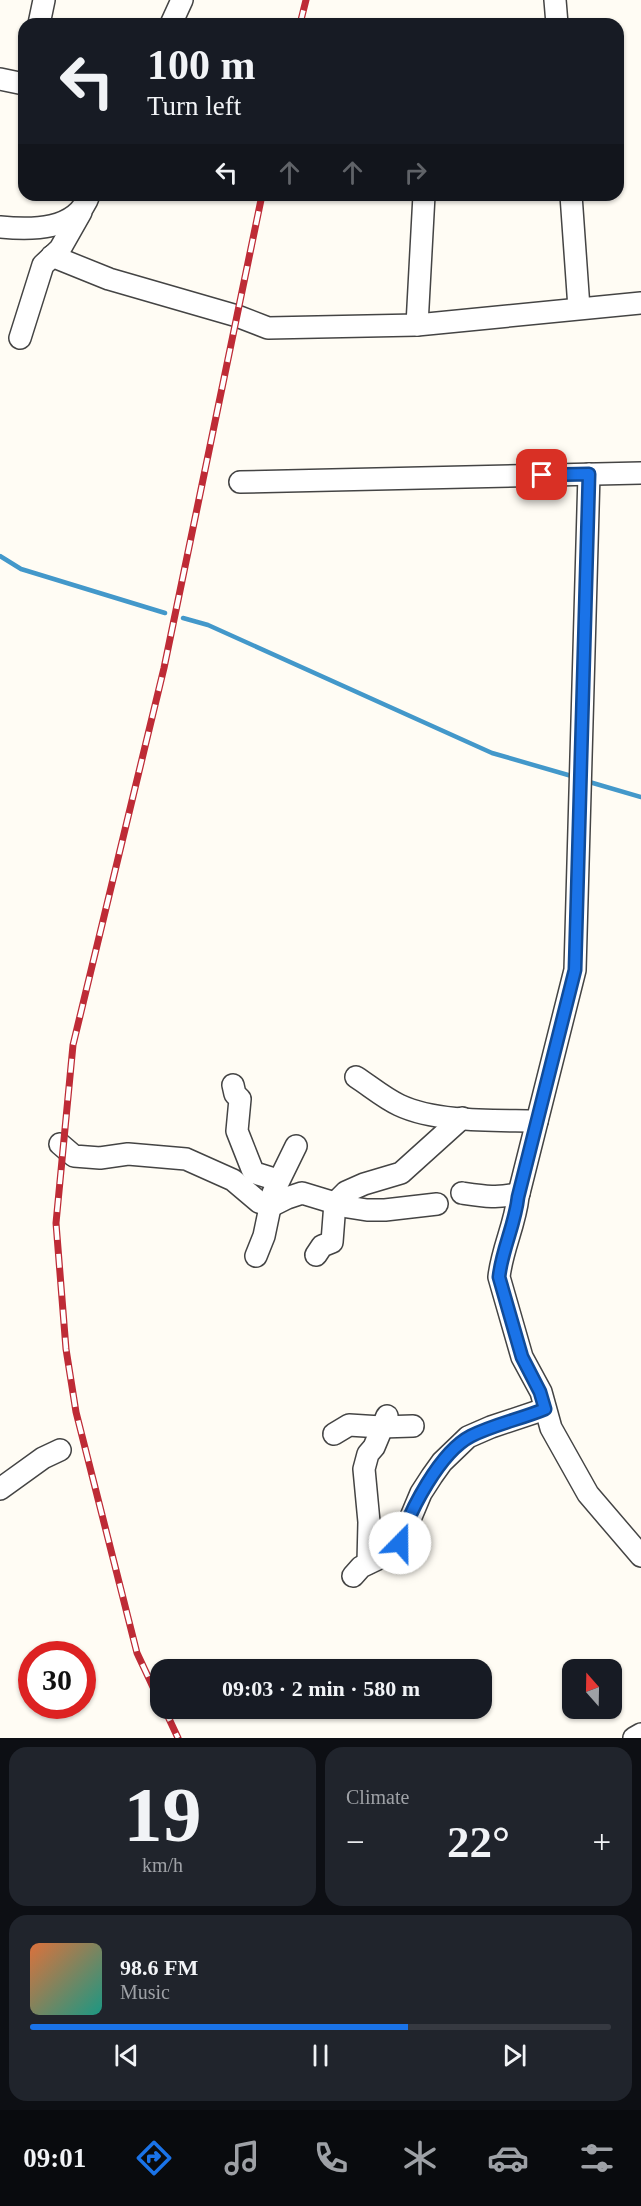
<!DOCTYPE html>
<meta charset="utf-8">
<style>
body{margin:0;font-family:"Times New Roman",serif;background:#20242c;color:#f1f3f6;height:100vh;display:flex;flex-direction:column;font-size:22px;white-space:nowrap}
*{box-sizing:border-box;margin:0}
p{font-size:20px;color:#9ea1a6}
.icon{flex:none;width:33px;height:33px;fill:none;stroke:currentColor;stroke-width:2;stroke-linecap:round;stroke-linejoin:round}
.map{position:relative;height:1738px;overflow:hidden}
.drawer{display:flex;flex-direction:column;gap:9px;padding:9px;background:#0d0f14;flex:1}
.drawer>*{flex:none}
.guide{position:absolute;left:18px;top:18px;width:606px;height:183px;border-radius:18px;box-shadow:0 2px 4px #0004;background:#171b24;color:#f1f3f6;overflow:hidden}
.needle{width:39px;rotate:340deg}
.fabs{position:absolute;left:562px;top:1659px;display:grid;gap:12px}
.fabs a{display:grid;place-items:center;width:60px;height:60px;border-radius:12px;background:#171b24;box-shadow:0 2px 4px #0004;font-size:30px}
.speed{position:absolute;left:18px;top:1641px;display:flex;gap:12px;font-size:30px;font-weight:700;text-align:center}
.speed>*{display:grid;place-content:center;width:78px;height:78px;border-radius:50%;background:#171b24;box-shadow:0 2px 4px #0004;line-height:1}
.speed .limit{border:9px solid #d22;background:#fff;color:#111}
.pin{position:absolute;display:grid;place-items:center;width:51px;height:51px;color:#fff;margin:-26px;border-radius:12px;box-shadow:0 3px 9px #0006}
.me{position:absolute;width:66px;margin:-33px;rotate:22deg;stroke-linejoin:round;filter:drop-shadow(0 0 4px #0008)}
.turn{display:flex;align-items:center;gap:21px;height:126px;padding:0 30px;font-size:27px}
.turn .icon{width:78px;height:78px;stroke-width:2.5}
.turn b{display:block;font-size:42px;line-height:51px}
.lanes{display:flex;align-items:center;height:57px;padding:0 30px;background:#0003;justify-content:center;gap:30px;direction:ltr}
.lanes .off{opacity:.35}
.big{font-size:45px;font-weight:800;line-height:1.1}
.drawer .tile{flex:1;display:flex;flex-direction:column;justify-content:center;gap:9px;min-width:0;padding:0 21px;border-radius:18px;background:#20242c}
.drawer .dial{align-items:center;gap:0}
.dial b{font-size:78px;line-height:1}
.song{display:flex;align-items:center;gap:18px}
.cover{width:72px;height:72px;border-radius:9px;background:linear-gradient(135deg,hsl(20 70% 55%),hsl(170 70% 35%))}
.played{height:6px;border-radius:3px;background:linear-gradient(90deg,#1a73e8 65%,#363941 65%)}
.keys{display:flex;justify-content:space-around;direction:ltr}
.heat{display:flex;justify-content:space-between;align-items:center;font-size:33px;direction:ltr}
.drawer .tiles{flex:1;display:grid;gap:9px;grid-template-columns:1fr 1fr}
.tile:last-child{grid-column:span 2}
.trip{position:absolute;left:150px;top:1659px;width:342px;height:60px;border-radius:18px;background:#171b24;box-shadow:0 2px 4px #0004;font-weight:800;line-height:60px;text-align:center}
.dock{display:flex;height:96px;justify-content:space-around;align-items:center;background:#090b0e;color:#9ea1a6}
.dock .icon{width:42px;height:42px}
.dock .selected{color:#1a73e8}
.dock b{font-size:27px;color:#f1f3f6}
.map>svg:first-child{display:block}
</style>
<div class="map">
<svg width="641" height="1738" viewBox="0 0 641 1738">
<rect width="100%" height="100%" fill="#fffcf4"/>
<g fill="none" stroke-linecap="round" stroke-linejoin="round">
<g stroke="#4398ca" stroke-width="4.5">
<path d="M0 556 21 569 165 613"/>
<path d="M183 618 208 625 492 753 575 777"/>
<path d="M586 781 641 797"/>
</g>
<g stroke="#444" stroke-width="24">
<g id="minor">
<path d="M555 0 557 24"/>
<path d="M39 24 44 0"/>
<path d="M171 24 182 0"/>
<path d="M0 79 24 84"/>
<path d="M571 195 579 308"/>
<path d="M0 227C31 230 77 231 89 195"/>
<path d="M52 256 109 279 237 316 268 328 417 325 641 303"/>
<path d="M417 325 424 195"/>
<path d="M20 338 43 265 60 249 81 212"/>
<path d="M589 474 575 970 518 1197C515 1225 502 1249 499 1277L522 1357 541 1392 551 1428 588 1494 641 1556"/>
<path d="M240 482 641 473"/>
<path d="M356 1077C370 1086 384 1098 399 1105 437 1123 496 1120 537 1121"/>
<path d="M233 1085 235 1094 240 1099 237 1131 252 1169 255 1173 271 1178 276 1185"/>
<path d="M60 1144 74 1156 100 1158 128 1154 186 1159 233 1180 259 1202 271 1206 287 1198 302 1193 348 1207 367 1210H385L437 1204"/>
<path d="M462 1193C482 1196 500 1199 519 1193"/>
<path d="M316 1255 322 1246 332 1242 335 1203 346 1192 364 1184 401 1173 462 1118"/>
<path d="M256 1256 264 1236 273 1193 296 1146"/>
<path d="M334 1434 349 1425 381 1427 413 1426"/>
<path d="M0 1489 43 1458 60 1450"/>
<path d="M368 1563 369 1522 364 1469 368 1454 374 1447 387 1416"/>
<path d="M353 1576 361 1567 386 1555 400 1543 421 1493 432 1476 442 1462 468 1437 491 1427 545 1409"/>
<path d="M634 1738 641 1734"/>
</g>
</g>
<use href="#minor" stroke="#fff" stroke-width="21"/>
<g stroke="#be2b36" stroke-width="7">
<g id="rail">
<path d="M300 24 306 0"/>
<path d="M160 1702 137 1653 76 1412 66 1349 56 1223 73 1045 164 668 262 195"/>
<path d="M164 1708 178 1738"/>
</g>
</g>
<use href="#rail" stroke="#fff" stroke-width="4.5" stroke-dasharray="14" stroke-linecap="butt"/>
</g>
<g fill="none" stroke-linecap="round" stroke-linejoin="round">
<g stroke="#114b97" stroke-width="15">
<path id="route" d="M400 1543C409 1511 440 1452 471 1436 495 1424 521 1419 545 1409L540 1392 522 1357 499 1277C502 1249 515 1225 518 1197L575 970 589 474 542 475"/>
</g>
<use href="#route" stroke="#1a73e8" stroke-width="10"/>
</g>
</svg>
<div class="fabs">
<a><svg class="needle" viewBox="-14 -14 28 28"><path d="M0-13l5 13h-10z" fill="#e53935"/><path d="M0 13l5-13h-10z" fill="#9ea1a6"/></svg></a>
</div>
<div class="speed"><div class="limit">30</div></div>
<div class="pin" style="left:542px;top:475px;background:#d93025"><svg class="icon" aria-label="arrive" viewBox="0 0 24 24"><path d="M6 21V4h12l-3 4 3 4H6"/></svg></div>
<svg class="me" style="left:400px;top:1543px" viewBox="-20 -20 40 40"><circle r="19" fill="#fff"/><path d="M0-13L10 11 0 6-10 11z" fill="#1a73e8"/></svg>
<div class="trip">09:03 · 2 min · 580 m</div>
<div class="guide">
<div class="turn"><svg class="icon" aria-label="left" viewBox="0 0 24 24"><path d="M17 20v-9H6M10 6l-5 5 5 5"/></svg><div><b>100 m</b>Turn left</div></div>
<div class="lanes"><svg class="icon" aria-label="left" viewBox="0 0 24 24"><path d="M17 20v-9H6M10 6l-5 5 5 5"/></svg><svg class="icon off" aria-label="ahead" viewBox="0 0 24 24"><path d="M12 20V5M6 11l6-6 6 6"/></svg><svg class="icon off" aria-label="ahead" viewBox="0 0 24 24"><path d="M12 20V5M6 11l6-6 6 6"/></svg><svg class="icon off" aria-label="right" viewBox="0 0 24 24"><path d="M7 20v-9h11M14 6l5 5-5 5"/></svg></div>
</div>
</div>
<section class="drawer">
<div class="tiles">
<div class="tile dial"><b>19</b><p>km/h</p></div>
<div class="tile"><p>Climate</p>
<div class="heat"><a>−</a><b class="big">22°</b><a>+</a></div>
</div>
<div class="tile">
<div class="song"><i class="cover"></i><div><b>98.6 FM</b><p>Music</p></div></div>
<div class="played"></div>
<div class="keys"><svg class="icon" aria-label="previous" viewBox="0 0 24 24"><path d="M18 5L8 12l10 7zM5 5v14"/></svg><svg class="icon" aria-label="pause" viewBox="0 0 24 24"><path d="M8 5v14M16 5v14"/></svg><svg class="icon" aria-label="next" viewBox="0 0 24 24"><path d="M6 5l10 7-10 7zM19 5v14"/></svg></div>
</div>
</div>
</section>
<nav class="dock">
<b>09:01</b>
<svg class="icon selected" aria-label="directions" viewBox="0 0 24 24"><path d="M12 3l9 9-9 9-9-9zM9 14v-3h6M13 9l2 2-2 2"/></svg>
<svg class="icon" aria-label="music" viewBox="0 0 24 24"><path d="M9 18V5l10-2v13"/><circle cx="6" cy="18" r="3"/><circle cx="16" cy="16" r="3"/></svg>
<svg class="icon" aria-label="phone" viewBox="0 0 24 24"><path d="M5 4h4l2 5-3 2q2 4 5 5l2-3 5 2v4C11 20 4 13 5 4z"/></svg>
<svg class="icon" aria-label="climate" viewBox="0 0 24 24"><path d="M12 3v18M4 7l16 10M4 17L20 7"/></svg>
<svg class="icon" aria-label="car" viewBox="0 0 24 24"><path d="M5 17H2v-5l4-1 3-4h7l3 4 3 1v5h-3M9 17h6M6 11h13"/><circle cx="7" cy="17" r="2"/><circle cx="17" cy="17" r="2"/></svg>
<svg class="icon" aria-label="filters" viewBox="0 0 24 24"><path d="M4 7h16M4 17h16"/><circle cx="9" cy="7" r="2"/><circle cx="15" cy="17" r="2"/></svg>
</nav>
